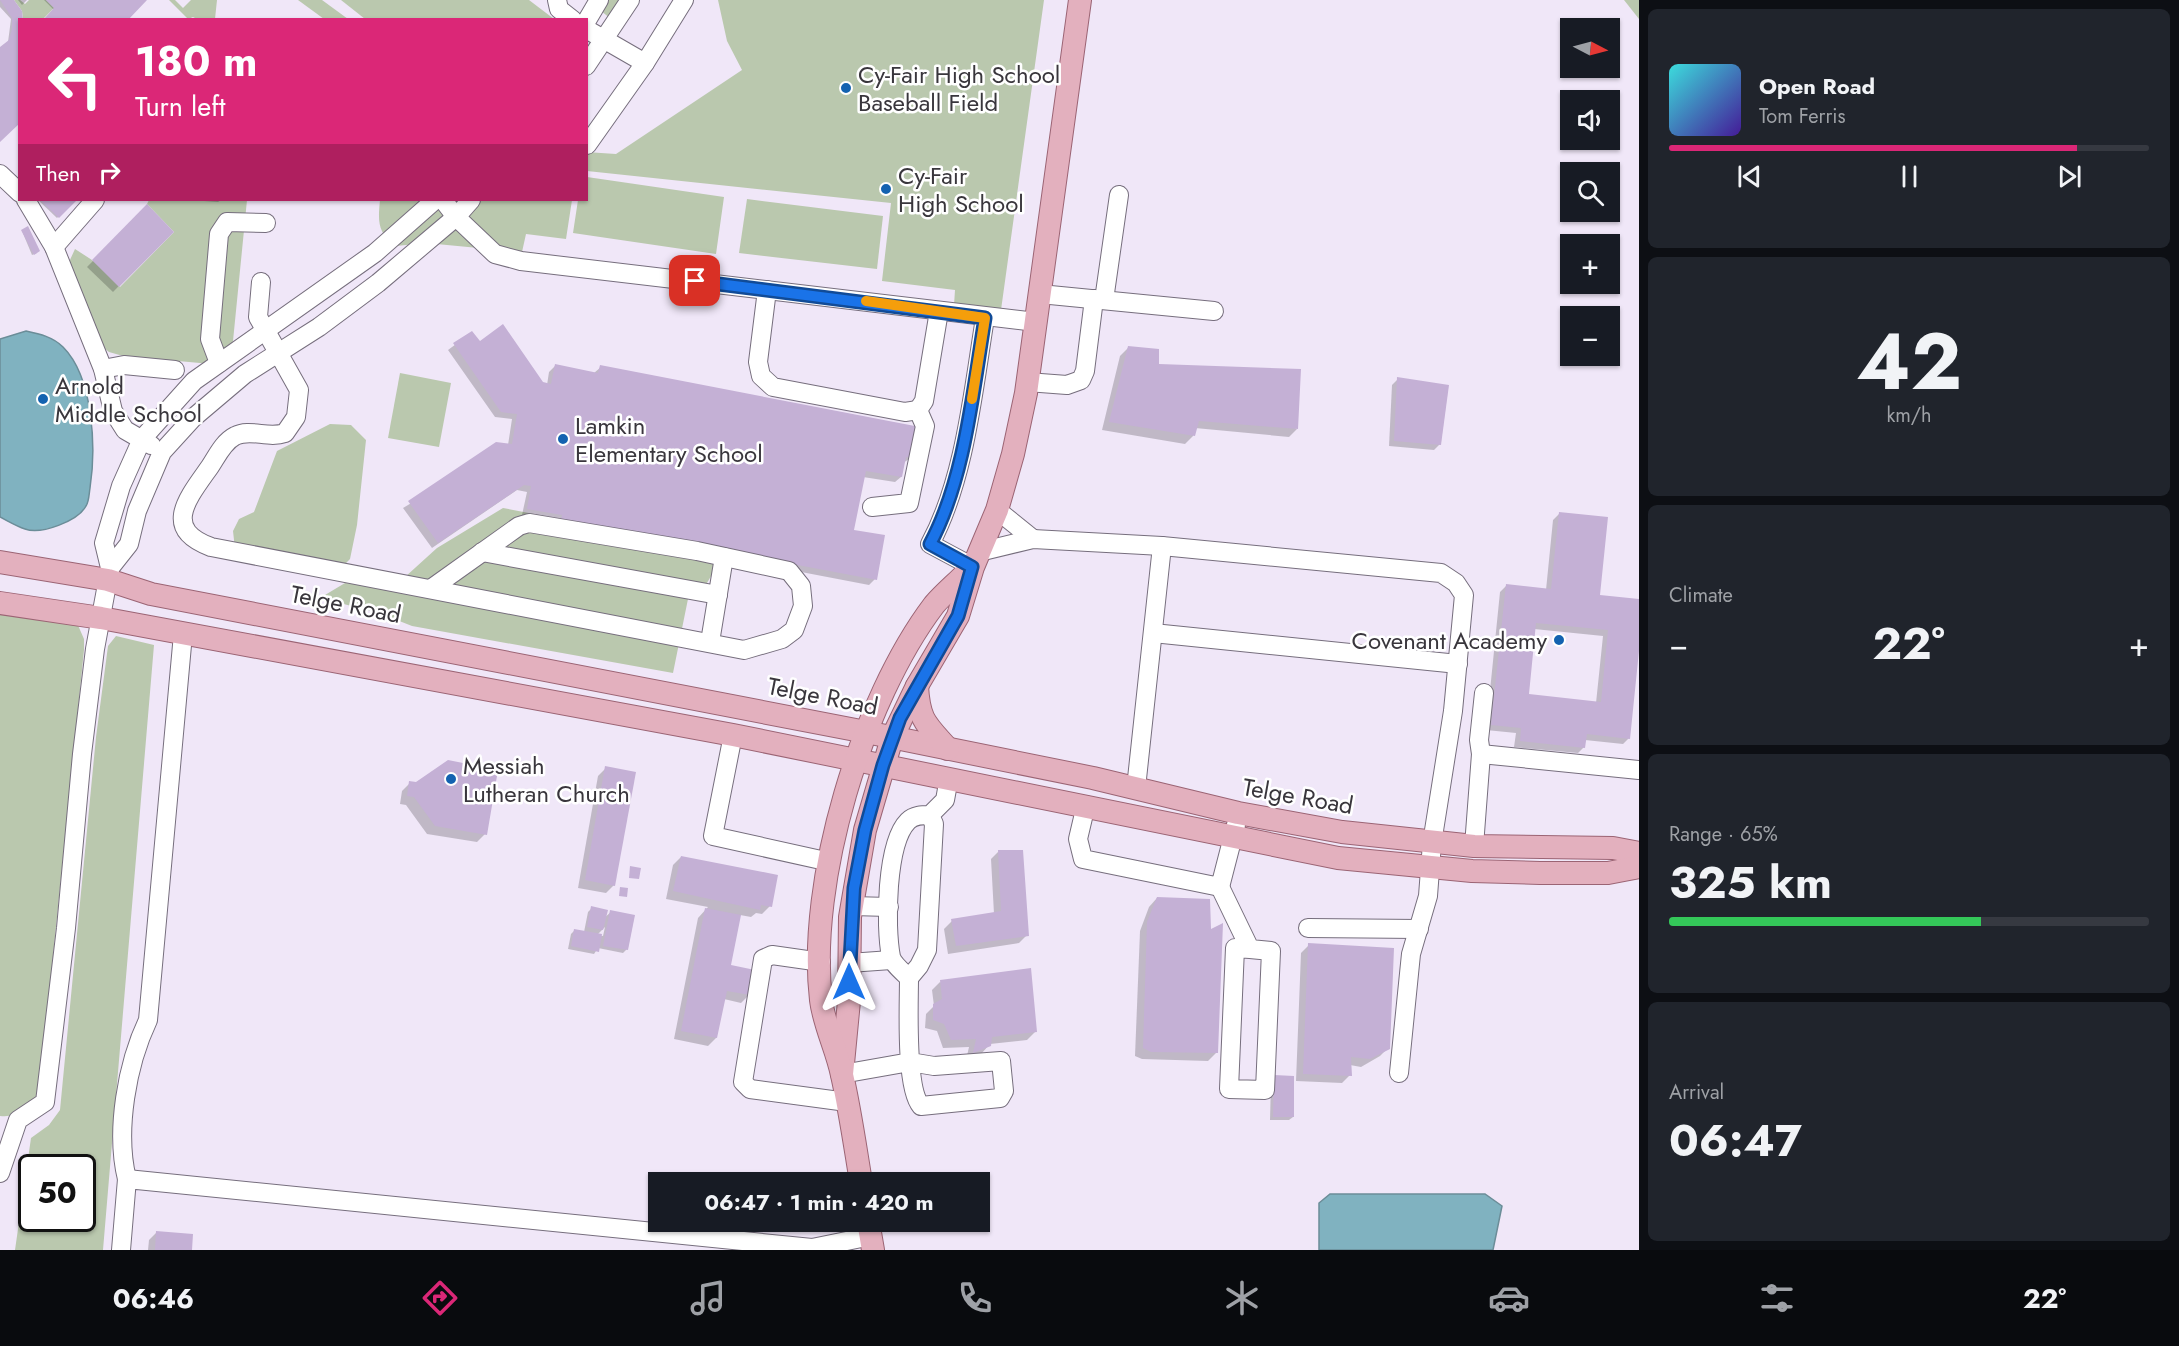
<!DOCTYPE html>
<meta charset="utf-8">
<style>
body{margin:0;font-family:Jost,sans-serif;background:#20242c;color:#f1f3f6;height:100vh;display:flex;flex-direction:column;font-size:22px;white-space:nowrap}
*{box-sizing:border-box;margin:0}
p{font-size:20px;color:#9ea1a6}
.icon{flex:none;width:33px;height:33px;fill:none;stroke:currentColor;stroke-width:2;stroke-linecap:round;stroke-linejoin:round}
.map{position:relative;flex:1;overflow:hidden}
.side{display:flex;flex-direction:column;gap:9px;padding:9px;background:#0d0f14;width:540px}
.side>*{flex:none}
.top-card{position:absolute;left:18px;top:18px;width:570px;height:183px;border-radius:0px;box-shadow:0 2px 4px #0004;background:#db2777;color:#fff;overflow:hidden}
.needle{width:39px;rotate:96deg}
.buttons{position:absolute;left:1560px;top:18px;display:grid;gap:12px}
.buttons a{display:grid;place-items:center;width:60px;height:60px;border-radius:0px;background:#171b24;box-shadow:0 2px 4px #0004;font-size:30px}
.speed{position:absolute;left:18px;top:1154px;display:flex;gap:12px;font-size:30px;font-weight:700;text-align:center}
.speed>*{display:grid;place-content:center;width:78px;height:78px;border-radius:50%;background:#171b24;box-shadow:0 2px 4px #0004;line-height:1}
.speed .limit{border:3px solid #111;border-radius:9px;background:#fff;color:#111}
.pin{position:absolute;display:grid;place-items:center;width:51px;height:51px;color:#fff;margin:-26px;border-radius:12px;box-shadow:0 3px 9px #0006}
.me{position:absolute;width:66px;margin:-33px;rotate:0deg;stroke-linejoin:round;filter:drop-shadow(0 0 4px #0008)}
.turn{display:flex;align-items:center;gap:21px;height:126px;padding:0 18px;font-size:27px}
.turn .icon{width:78px;height:78px;stroke-width:2.5}
.turn b{display:block;font-size:42px;line-height:51px}
.then{display:flex;align-items:center;height:57px;padding:0 18px;background:#0003;gap:12px;font-size:22px}
.big{font-size:45px;font-weight:700;line-height:1.1}
.side .card{flex:1;display:flex;flex-direction:column;justify-content:center;gap:9px;min-width:0;padding:0 21px;border-radius:9px;background:#20242c}
.side .dial{align-items:center;gap:0}
.dial b{font-size:78px;line-height:1}
.song{display:flex;align-items:center;gap:18px}
.cover{width:72px;height:72px;border-radius:9px;background:linear-gradient(135deg,hsl(180 70% 55%),hsl(260 70% 35%))}
.played{height:6px;border-radius:3px;background:linear-gradient(90deg,#db2777 85%,#363941 85%)}
.keys{display:flex;justify-content:space-around;direction:ltr}
.heat{display:flex;justify-content:space-between;align-items:center;font-size:33px;direction:ltr}
.charge{height:9px;border-radius:4px;background:linear-gradient(90deg,#34c759 65%,#363941 0)}
.trip{position:absolute;left:648px;top:1172px;width:342px;height:60px;border-radius:0px;background:#171b24;box-shadow:0 2px 4px #0004;font-weight:700;line-height:60px;text-align:center}
.tabs{display:flex;height:96px;justify-content:space-around;align-items:center;background:#090b0e;color:#9ea1a6}
.tabs .icon{width:42px;height:42px}
.tabs .active{color:#db2777}
.tabs b{font-size:27px;color:#f1f3f6}
main{display:flex;flex:1;min-height:0}
.map>svg:first-child{display:block}
</style>
<main>
<div class="map">
<svg width="1639" height="1250" viewBox="0 0 1639 1250">
<rect width="100%" height="100%" fill="#f0e7f8"/>
<g fill="#bac8ae" fill-rule="evenodd">
<path d="M14 0H20L25 4 29 0H46L54 8 43 19H23L22 11Z"/>
<path d="M169 0H175L183 8 191 0H217L215 19H197L193 17 188 19Z"/>
<path d="M298 0H322L348 19H324Z"/>
<path d="M341 0H529L554 19H365Z"/>
<path d="M587 0H632L615 22Z"/>
<path d="M718 0H1044L1001 310 954 305 955 290 882 281 891 203 587 171 586 152 616 154 742 70 727 41Z"/>
<path d="M1624 0H1639V19Z"/>
<path d="M587 177 724 197 716 254 573 233 578 200H586Z"/>
<path d="M747 199 883 216 877 269 739 253Z"/>
<path d="M149 200H247L233 341 229 352 211 364 123 356 109 352 94 340 64 273 75 249 92 260 120 287 174 232 147 204Z"/>
<path d="M380 200H572L566 239 526 234 522 252 426 243 396 246C377 233 378 221 380 200Z"/>
<path d="M400 373 451 383 439 447 388 438Z"/>
<path d="M330 424 351 425 366 440 357 525 350 559 336 573 235 549 233 531 239 519 254 512 277 451Z"/>
<path d="M503 508 721 550 717 566 704 588 689 594 673 673 412 626 379 613 320 598 345 583 394 587 437 548Z"/>
<path d="M0 612 77 623 84 639V650L39 1095C26 1107 19 1118 0 1116Z"/>
<path d="M116 636 154 645 103 1250H15L31 1138 49 1125 60 1110 96 737 108 646ZM32 1167H82V1218H32Z"/>
</g>
<g fill="#80b2c0" stroke="#6b8d98" stroke-width="1.5">
<path d="M26 331C40 334 53 337 63 347 94 378 96 449 90 488 89 494 89 502 86 506 78 521 41 535 25 529 16 526 8 521 0 517V339Z"/>
<path d="M1330 1194H1485L1502 1206 1493 1250H1319V1203Z"/>
</g>
<g fill="#0003" fill-rule="evenodd">
<path d="M0 0H12L20 20 0 140V50L8 42 11 19 0 7Z"/>
<path d="M18 0H27L22 5Z"/>
<path d="M44 0H145L54 10Z"/>
<path d="M38 200H75L57 218Z"/>
<path d="M190 200H221L218 202Z"/>
<path d="M147 206 172 232 113 292 87 267Z"/>
<path d="M22 231 37 253 32 255Z"/>
<path d="M471 333 479 344 542 384 547 385 549 372 555 366 594 373 601 367 912 457 903 463 901 477 895 482 863 477 853 531 875 579 869 585 556 525 557 521 522 515 527 492 517 490 432 548 403 508 508 445 512 419 495 417 448 350Z"/>
<path d="M1128 348 1158 365 1297 429 1289 437 1195 428 1193 436 1185 444 1102 430 1120 356Z"/>
<path d="M1398 379 1440 444 1434 450 1389 446 1392 385Z"/>
<path d="M1559 514 1599 597 1639 601V636L1629 738 1623 744 1585 740 1584 747 1578 753 1514 747 1516 733 1486 730 1500 592 1506 586 1546 590 1553 520ZM1534 629 1603 636 1596 703 1527 696Z"/>
<path d="M606 768 614 885 606 893 578 888 598 776Z"/>
<path d="M410 783 485 834 477 842 427 834 406 805 400 804 402 791Z"/>
<path d="M999 851 1027 935 1019 943 948 954 944 929 952 921 994 914 991 859Z"/>
<path d="M681 857 770 906 762 914 756 913 751 917 740 915 730 966 749 995 741 1003 724 999 716 1038 708 1046 674 1039 698 918 708 907 666 899 673 865Z"/>
<path d="M1157 898 1216 1053 1208 1061 1142 1059 1135 1056 1140 931 1149 907Z"/>
<path d="M592 908 604 918 611 912 627 949 623 953 598 948 594 954 568 949 571 934 575 930 584 932 588 912ZM605 927 603 936 597 935Z"/>
<path d="M1309 945 1388 1048 1380 1056 1361 1067 1350 1065V1075L1342 1083 1296 1081 1301 953Z"/>
<path d="M940 982 1035 1032 1027 1040 990 1044 981 1054 966 1060 969 1047 943 1048 937 1031 925 1028 926 1014 934 1006 932 990Z"/>
<path d="M1271 1081 1293 1117 1289 1120H1270Z"/>
<path d="M157 1232 190 1250H148L149 1240Z"/>
</g>
<g fill="#c4b0d5" fill-rule="evenodd">
<path d="M0 0H14L22 11 23 20H20V123L0 142V47L9 40 12 29V18Z"/>
<path d="M46 0H147L128 20H43L54 8Z"/>
<path d="M40 200H77L59 218Z"/>
<path d="M147 204 174 232 119 287 92 260Z"/>
<path d="M28 226 40 251 34 255 21 230Z"/>
<path d="M503 324 543 382 551 384 555 364 598 373 600 365 920 427 913 458 906 457 902 477 866 471 854 530 885 535 877 580 561 520 562 515 527 509 531 486 524 485 438 543 408 501 496 442 512 444 517 414 501 412 453 343 472 331 480 341Z"/>
<path d="M1128 346 1159 349V364L1301 369 1298 429 1199 421 1195 436 1109 422Z"/>
<path d="M1397 377 1449 385 1441 445 1394 441Z"/>
<path d="M1559 512 1608 517 1600 595 1639 599V651L1630 739 1587 734 1585 748 1520 741 1521 728 1491 725 1506 584 1551 589ZM1536 623 1608 630 1601 702 1529 694Z"/>
<path d="M448 760 498 770 487 835 435 826 414 797 407 796 409 781 416 782Z"/>
<path d="M605 766 636 772 615 886 585 880Z"/>
<path d="M998 850H1023L1029 936 956 946 951 919 1001 911Z"/>
<path d="M681 856 778 875 772 907 761 905 760 910 673 891Z"/>
<path d="M630 866 641 868 639 879 629 878Z"/>
<path d="M620 887 628 888 627 897 619 896Z"/>
<path d="M1157 897 1210 899 1211 929 1223 923 1218 1053 1151 1052 1143 1048 1147 922Z"/>
<path d="M591 906 608 910 603 930 587 927Z"/>
<path d="M705 908 741 915 731 965 755 970 750 995 727 991 717 1038 681 1031Z"/>
<path d="M610 910 635 915 628 950 603 946Z"/>
<path d="M574 929 602 934 599 952 571 946Z"/>
<path d="M1308 943 1394 948 1390 1049 1370 1059 1351 1057 1352 1076 1303 1074Z"/>
<path d="M1031 968 1037 1032 992 1037 991 1046 973 1053 976 1039 951 1040 944 1024 933 1020V1004L942 999 940 980Z"/>
<path d="M1274 1075 1294 1076V1117H1273Z"/>
<path d="M156 1231 193 1234 192 1250H155Z"/>
</g>
<g fill="none" stroke-linecap="round" stroke-linejoin="round">
<g stroke="#766e7d" stroke-width="20">
<g id="minor">
<path d="M557 0 559 9 573 20"/>
<path d="M586 22 599 0"/>
<path d="M586 29 645 63 684 0"/>
<path d="M586 66 630 0"/>
<path d="M587 145 645 63"/>
<path d="M0 174 20 193"/>
<path d="M26 200 54 247 103 369 113 411 125 430 151 445"/>
<path d="M443 200 456 217 495 254 521 261 1036 322"/>
<path d="M54 247 95 200"/>
<path d="M261 282 258 317 299 390 296 417 285 433C268 439 250 428 235 436 223 442 216 458 209 468 187 499 162 529 211 547L744 650 782 639 794 630 803 606 801 586 789 571 697 551 529 523 519 526 432 588"/>
<path d="M767 290 758 362 761 376 773 387 905 412 918 410"/>
<path d="M1040 294 1214 311"/>
<path d="M1104 300 1119 195"/>
<path d="M219 363 210 339 219 234 227 222 266 223"/>
<path d="M103 369 124 365 175 370"/>
<path d="M1027 382 1067 385 1081 380 1085 371 1094 299"/>
<path d="M872 507 909 503 925 426 918 410 924 401 939 311"/>
<path d="M997 510 1033 539"/>
<path d="M482 552 718 595"/>
<path d="M979 552 1033 539 1162 546 1441 573 1456 583 1464 595 1453 711 1432 843 1428 896 1411 954 1399 1073"/>
<path d="M973 567 930 544C965 479 973 391 985 318"/>
<path d="M110 568 129 544 137 511 162 452 193 418 245 374 319 327 378 283 456 217 471 200"/>
<path d="M1153 633 1458 664"/>
<path d="M710 642 724 557"/>
<path d="M733 735 713 836 830 862"/>
<path d="M1481 754 1639 770"/>
<path d="M1136 788 1162 546"/>
<path d="M1086 805 1078 839 1083 859 1220 887 1236 825"/>
<path d="M930 815 934 824 927 950 919 966 909 978C903 972 893 964 891 957 885 926 886 843 908 821 914 815 922 815 930 815L945 800 949 778"/>
<path d="M1474 846 1481 754 1479 740 1484 693"/>
<path d="M1220 887 1250 949 1271 951 1265 1090 1229 1089 1235 948 1250 949"/>
<path d="M852 906 889 907"/>
<path d="M1308 928 1419 929"/>
<path d="M821 962 772 955 763 959 743 1082 750 1089 847 1102"/>
<path d="M849 963 891 960"/>
<path d="M842 1074 910 1062 934 1066 1001 1061 1004 1091 1000 1098 921 1106C905 1088 909 1004 909 978"/>
<path d="M0 1173 18 1120 45 1102 66 928 82 754 95 649 110 568 104 543 121 486 142 439 194 381 375 253 435 200"/>
<path d="M127 1179C115 1131 127 1064 148 1020L183 634"/>
<path d="M121 1250 127 1179 812 1248 871 1236"/>
</g>
</g>
<g stroke="#9b6474" stroke-width="24">
<g id="major">
<path d="M0 562 108 580 151 594 866 732 1093 778 1238 813 1342 832 1474 846 1613 848 1639 853"/>
<path d="M0 603 101 618 733 735 1338 858 1472 871 1540 873H1608L1639 867"/>
<path d="M917 686C919 721 926 724 948 749"/>
<path d="M842 1074 849 1001 850 917 865 830 892 738 917 686 958 616 973 567 997 510 1013 454 1026 393 1080 0"/>
<path d="M861 1182C855 1146 850 1110 842 1075 837 1050 824 1025 821 1000 807 882 862 700 934 605 944 593 958 582 969 570"/>
<path d="M868 1221 873 1250"/>
</g>
</g>
<use href="#minor" stroke="#fff" stroke-width="18"/>
<use href="#major" stroke="#e3b0be" stroke-width="22"/>
</g>
<g fill="none" stroke-linecap="round" stroke-linejoin="round">
<g stroke="#114b97" stroke-width="15">
<path id="route" d="M695 281 985 318C973 390 965 479 930 544L972 567 958 616 900 718 883 765 865 830 854 888 849 982"/>
</g>
<use href="#route" stroke="#1a73e8" stroke-width="10"/>
<path stroke="#f59e0b" stroke-width="10" d="M866 301 985 318 972 399"/>
</g>
<g fill="#1362b0" stroke="#fff" stroke-width="2">
<circle cx="846" cy="88" r="6"/>
<circle cx="886" cy="189" r="6"/>
<circle cx="43" cy="399" r="6"/>
<circle cx="563" cy="439" r="6"/>
<circle cx="1559" cy="640" r="6"/>
<circle cx="451" cy="779" r="6"/>
</g>
<g text-anchor="middle" dominant-baseline="central" stroke-width="5" stroke-linejoin="round" paint-order="stroke">
<g font-size="24" fill="#39363c" stroke="#fff" text-anchor="start">
<text x="858" y="74">Cy-Fair High School<tspan x="858" dy="28">Baseball Field</tspan></text>
<text x="898" y="175">Cy-Fair<tspan x="898" dy="28">High School</tspan></text>
<text x="55" y="385">Arnold<tspan x="55" dy="28">Middle School</tspan></text>
<text x="575" y="425">Lamkin<tspan x="575" dy="28">Elementary School</tspan></text>
<text x="1547" y="640" text-anchor="end">Covenant Academy</text>
<text x="463" y="765">Messiah<tspan x="463" dy="28">Lutheran Church</tspan></text>
</g>
<g font-size="24" fill="#39363c" stroke="#fff">
<text transform="translate(346 604) rotate(11)">Telge Road</text>
<text transform="translate(823 696) rotate(11)">Telge Road</text>
<text transform="translate(1298 796) rotate(10)">Telge Road</text>
</g>
</g>
</svg>
<div class="buttons">
<a><svg class="needle" viewBox="-14 -14 28 28"><path d="M0-13l5 13h-10z" fill="#e53935"/><path d="M0 13l5-13h-10z" fill="#9ea1a6"/></svg></a>
<a><svg class="icon" aria-label="sound" viewBox="0 0 24 24"><path d="M4 9h4l5-4v14l-5-4H4zM17 9q2 3 0 6"/></svg></a>
<a><svg class="icon" aria-label="search" viewBox="0 0 24 24"><circle cx="10" cy="10" r="6"/><path d="M15 15l6 6"/></svg></a>
<a>+</a>
<a>−</a>
</div>
<div class="speed"><div class="limit">50</div></div>
<div class="pin" style="left:695px;top:281px;background:#d93025"><svg class="icon" aria-label="arrive" viewBox="0 0 24 24"><path d="M6 21V4h12l-3 4 3 4H6"/></svg></div>
<svg class="me" style="left:849px;top:982px" viewBox="-20 -20 40 40"><path d="M0-17L14 15 0 8-14 15z" fill="#1a73e8" stroke="#fff" stroke-width="4"/></svg>
<div class="trip">06:47 · 1 min · 420 m</div>
<div class="top-card">
<div class="turn"><svg class="icon" aria-label="left" viewBox="0 0 24 24"><path d="M17 20v-9H6M10 6l-5 5 5 5"/></svg><div><b>180 m</b>Turn left</div></div>
<div class="then">Then<svg class="icon" aria-label="right" viewBox="0 0 24 24"><path d="M7 20v-9h11M14 6l5 5-5 5"/></svg></div>
</div>
</div>
<section class="side">
<div class="card">
<div class="song"><i class="cover"></i><div><b>Open Road</b><p>Tom Ferris</p></div></div>
<div class="played"></div>
<div class="keys"><svg class="icon" aria-label="previous" viewBox="0 0 24 24"><path d="M18 5L8 12l10 7zM5 5v14"/></svg><svg class="icon" aria-label="pause" viewBox="0 0 24 24"><path d="M8 5v14M16 5v14"/></svg><svg class="icon" aria-label="next" viewBox="0 0 24 24"><path d="M6 5l10 7-10 7zM19 5v14"/></svg></div>
</div>
<div class="card dial"><b>42</b><p>km/h</p></div>
<div class="card"><p>Climate</p>
<div class="heat"><a>−</a><b class="big">22°</b><a>+</a></div>
</div>
<div class="card"><p>Range · 65%</p><b class="big">325 km</b><div class="charge"></div></div>
<div class="card"><p>Arrival</p><b class="big">06:47</b></div>
</section>
</main>
<nav class="tabs">
<b>06:46</b>
<svg class="icon active" aria-label="directions" viewBox="0 0 24 24"><path d="M12 3l9 9-9 9-9-9zM9 14v-3h6M13 9l2 2-2 2"/></svg>
<svg class="icon" aria-label="music" viewBox="0 0 24 24"><path d="M9 18V5l10-2v13"/><circle cx="6" cy="18" r="3"/><circle cx="16" cy="16" r="3"/></svg>
<svg class="icon" aria-label="phone" viewBox="0 0 24 24"><path d="M5 4h4l2 5-3 2q2 4 5 5l2-3 5 2v4C11 20 4 13 5 4z"/></svg>
<svg class="icon" aria-label="climate" viewBox="0 0 24 24"><path d="M12 3v18M4 7l16 10M4 17L20 7"/></svg>
<svg class="icon" aria-label="car" viewBox="0 0 24 24"><path d="M5 17H2v-5l4-1 3-4h7l3 4 3 1v5h-3M9 17h6M6 11h13"/><circle cx="7" cy="17" r="2"/><circle cx="17" cy="17" r="2"/></svg>
<svg class="icon" aria-label="filters" viewBox="0 0 24 24"><path d="M4 7h16M4 17h16"/><circle cx="9" cy="7" r="2"/><circle cx="15" cy="17" r="2"/></svg>
<b>22°</b>
</nav>
